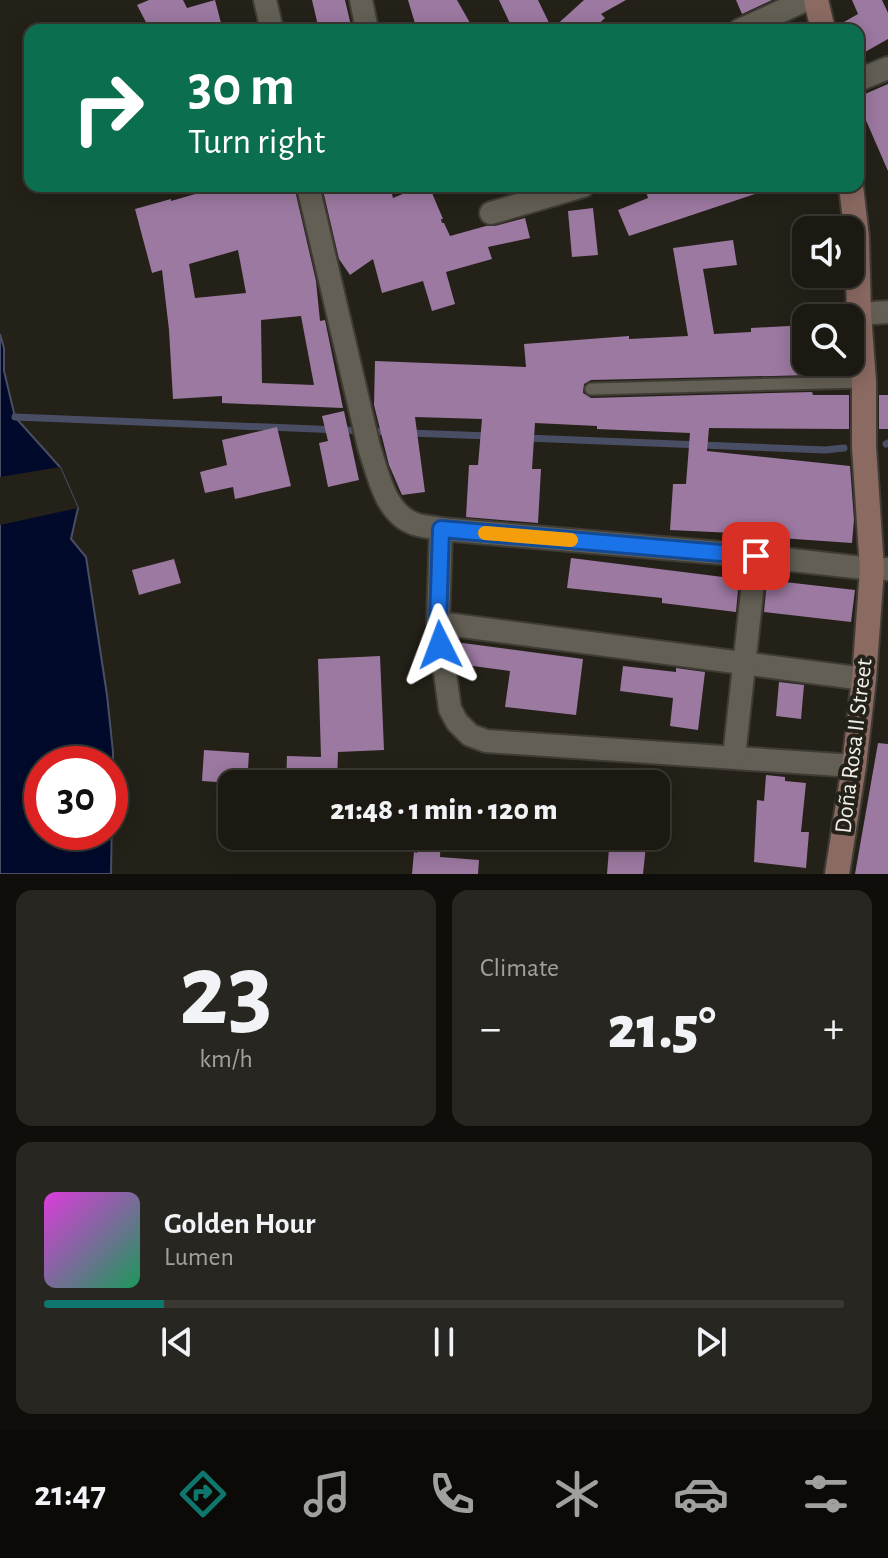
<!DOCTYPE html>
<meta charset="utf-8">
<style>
body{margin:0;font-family:"Alegreya Sans",sans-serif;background:#282620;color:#f1f3f6;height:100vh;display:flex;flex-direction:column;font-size:30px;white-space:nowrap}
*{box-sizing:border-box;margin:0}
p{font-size:26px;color:#a0a09f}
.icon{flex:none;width:44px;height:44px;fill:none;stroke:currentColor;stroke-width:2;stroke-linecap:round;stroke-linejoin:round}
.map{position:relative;height:874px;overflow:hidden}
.drawer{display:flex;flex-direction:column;gap:16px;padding:16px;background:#0f0e0a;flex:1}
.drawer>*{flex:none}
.top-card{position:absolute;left:24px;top:24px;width:840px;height:168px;border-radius:16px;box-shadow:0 4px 20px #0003,0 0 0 2px #393832;background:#0b6e4f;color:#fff;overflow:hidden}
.buttons{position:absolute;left:792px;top:216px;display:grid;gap:16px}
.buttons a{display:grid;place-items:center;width:72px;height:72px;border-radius:16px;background:#1b1912;box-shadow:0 4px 20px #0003,0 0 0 2px #393832;font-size:40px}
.speed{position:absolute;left:24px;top:746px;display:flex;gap:16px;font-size:40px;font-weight:700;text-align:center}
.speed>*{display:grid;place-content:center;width:104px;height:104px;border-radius:50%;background:#1b1912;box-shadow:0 4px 20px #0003,0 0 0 2px #393832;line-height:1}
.speed .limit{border:12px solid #d22;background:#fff;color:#111}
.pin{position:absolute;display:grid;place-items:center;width:68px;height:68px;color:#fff;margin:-34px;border-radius:16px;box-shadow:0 4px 12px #0006}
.me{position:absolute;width:88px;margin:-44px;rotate:357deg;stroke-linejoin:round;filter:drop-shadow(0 0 6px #0008)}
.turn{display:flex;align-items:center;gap:28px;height:168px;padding:0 32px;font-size:36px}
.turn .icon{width:104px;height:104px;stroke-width:2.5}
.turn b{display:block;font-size:56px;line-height:68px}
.big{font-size:60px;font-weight:800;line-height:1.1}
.drawer .widget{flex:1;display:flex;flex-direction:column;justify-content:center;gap:12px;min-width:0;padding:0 28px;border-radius:16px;background:#282620}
.drawer .dial{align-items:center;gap:0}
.dial b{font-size:104px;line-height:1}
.song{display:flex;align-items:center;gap:24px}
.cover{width:96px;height:96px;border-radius:12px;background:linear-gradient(135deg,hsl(300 70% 55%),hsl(150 70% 35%))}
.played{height:8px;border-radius:4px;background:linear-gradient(90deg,#0f766e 15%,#393832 15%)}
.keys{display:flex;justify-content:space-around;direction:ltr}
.heat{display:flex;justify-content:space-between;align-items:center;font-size:44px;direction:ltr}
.drawer .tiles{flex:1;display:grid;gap:16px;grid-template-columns:1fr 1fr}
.widget:last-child{grid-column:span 2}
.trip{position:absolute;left:218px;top:770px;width:452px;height:80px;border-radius:16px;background:#1b1912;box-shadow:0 4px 20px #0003,0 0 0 2px #393832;font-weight:800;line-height:80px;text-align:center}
.dock{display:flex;height:128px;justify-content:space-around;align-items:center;background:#0b0a07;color:#a0a09f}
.dock .icon{width:56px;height:56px}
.dock .on{color:#0f766e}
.dock b{font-size:36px;color:#f1f3f6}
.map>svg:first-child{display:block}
</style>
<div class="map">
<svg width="888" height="874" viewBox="0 0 888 874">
<rect width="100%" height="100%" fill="#242118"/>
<path fill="#020a2c" stroke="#494e64" stroke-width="2" fill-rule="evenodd" d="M0 334 4 348V371L15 417 60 467 78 508 71 539 86 557 107 695 113 752 111 874H0ZM42 764H110V832H42Z"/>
<path fill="#242118" d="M60 467 78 508 0 525V477Z"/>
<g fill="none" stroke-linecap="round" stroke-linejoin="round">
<g stroke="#494e64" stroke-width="7">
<path d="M15 417 390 432"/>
<path d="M410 433 490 436"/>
<path d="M526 438 825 450 844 448"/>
<path d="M886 444 888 443"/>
</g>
</g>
<g fill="#9c79a1" fill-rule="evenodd">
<path d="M149 0H183L187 8 215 0 221 23 196 30H150L137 5Z"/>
<path d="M312 0H345L352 30H319Z"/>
<path d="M408 0H457L474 30H417Z"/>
<path d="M499 0H538L552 29 584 0H626L601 14 605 18 592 30H513Z"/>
<path d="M736 0H772L742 14Z"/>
<path d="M852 0H882L888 13V39L858 56V30H838L837 26 858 14Z"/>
<path d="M888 84V171L858 102V97Z"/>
<path d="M223 186H294L316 281 320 321 325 320 343 408 222 403V396L173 399 169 330 162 270 152 273 135 209 171 199V201ZM238 250 246 293 195 298 189 264ZM301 316 314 385 262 383 261 320Z"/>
<path d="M322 186H390L393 198 422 186H429L443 219H441L442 223H444L450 236 486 226H495L525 218 530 238 488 247 492 259 446 272 455 304 432 311 423 281 382 293 373 259 350 275 339 259Z"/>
<path d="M661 186H770V189L629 236 618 210 648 198 646 191Z"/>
<path d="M593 208 598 255 572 257 568 211Z"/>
<path d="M733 240 737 265 703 269 714 334 751 332V328L806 325V362H811L812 375 591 380 584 384 583 393 591 398 812 392 813 395H849V429L709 428 707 451 850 466 854 520 852 543 753 536 754 534 670 530 673 484H686L690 433 597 429V426L535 423 532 469H541L538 523 466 517 469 465H478L482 419 415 417 425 492 402 495 389 465 374 405 375 361 526 367 524 344 629 336V339L688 336 673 248Z"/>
<rect x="879" y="395" width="9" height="34"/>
<path d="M344 411 359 480 328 487 319 443 328 441 322 416Z"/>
<path d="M277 427 291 486 235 499 233 487 205 493 200 472 227 465 222 440Z"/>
<path d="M571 558 739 579 736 612 662 603V598L567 588Z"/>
<path d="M174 559 181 583 139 595 132 570Z"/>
<path d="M767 580 855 590 851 622 764 612Z"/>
<path d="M455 642 583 659 576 715 505 707 510 671 458 664Z"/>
<path d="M380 656 384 750 338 752 337 784H286L287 756 321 757 318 659Z"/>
<path d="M623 666 676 672V668L705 672 698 730 670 726 673 698 620 691Z"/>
<path d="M779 682 804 685 801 719 776 716Z"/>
<path d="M878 743 888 744V874H855Z"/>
<path d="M204 750 249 753 247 784 202 781Z"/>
<path d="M766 775 785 777V781L806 783 801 832H809L806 868 754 862 757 800 764 801Z"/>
<path d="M419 836H441L440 857 479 860 478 874H412L414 852 417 853Z"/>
<path d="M610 836H647L643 874H607Z"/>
</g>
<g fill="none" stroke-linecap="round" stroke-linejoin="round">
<g stroke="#3f3c36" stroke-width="15">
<path id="lane" d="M591 389 864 382"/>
</g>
<g stroke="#3f3c36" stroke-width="26">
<g id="street">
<path d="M265 0 272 30"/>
<path d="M361 0 367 30"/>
<path d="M740 30 806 0"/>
<path d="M858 80 888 68"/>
<path d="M308 186 369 447C378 474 385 514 415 524 423 527 433 527 441 529L756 556 872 569H888"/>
<path d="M491 213 583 186"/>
<path d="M859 314 888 312"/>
<path d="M441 529 438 623 450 709 457 722 470 735 486 741 854 766"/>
<path d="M438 623 864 679"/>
<path d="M734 757 756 556"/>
</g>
</g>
<g stroke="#3f3c36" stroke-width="28">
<g id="secondary">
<path d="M816 0 823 30"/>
<path d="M837 874 854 766 864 679 872 569 864 447V382L859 314 857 237 851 186"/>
</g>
</g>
<use href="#lane" stroke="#635f54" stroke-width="11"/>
<use href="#street" stroke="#635f54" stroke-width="22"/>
<use href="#secondary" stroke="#8b6a62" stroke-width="24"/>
</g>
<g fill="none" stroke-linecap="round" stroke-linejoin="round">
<g stroke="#114b97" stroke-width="20">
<path id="route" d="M440 645 438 623 441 529 756 556"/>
</g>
<use href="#route" stroke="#1a73e8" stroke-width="14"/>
<path stroke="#f59e0b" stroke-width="14" d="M485 533 571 540"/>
</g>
<g text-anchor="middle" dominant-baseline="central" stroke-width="8" stroke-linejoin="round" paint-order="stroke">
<g font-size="24" fill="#f0eee8" stroke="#242118">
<text transform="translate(854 746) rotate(-83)">Doña Rosa II Street</text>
</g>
</g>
</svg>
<div class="buttons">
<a><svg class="icon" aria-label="sound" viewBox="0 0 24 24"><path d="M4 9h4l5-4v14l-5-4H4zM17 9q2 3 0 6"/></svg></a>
<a><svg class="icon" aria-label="search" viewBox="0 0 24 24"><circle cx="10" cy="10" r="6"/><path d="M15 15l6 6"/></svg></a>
</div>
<div class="speed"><div class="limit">30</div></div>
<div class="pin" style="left:756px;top:556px;background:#d93025"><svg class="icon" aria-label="arrive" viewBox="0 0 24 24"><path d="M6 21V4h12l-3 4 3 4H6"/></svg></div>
<svg class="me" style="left:440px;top:645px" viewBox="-20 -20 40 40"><path d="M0-17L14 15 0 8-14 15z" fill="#1a73e8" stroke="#fff" stroke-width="4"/></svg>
<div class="trip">21:48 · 1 min · 120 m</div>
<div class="top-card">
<div class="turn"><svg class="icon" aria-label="right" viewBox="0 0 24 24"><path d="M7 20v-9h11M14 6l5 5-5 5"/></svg><div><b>30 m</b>Turn right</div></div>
</div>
</div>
<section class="drawer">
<div class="tiles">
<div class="widget dial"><b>23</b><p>km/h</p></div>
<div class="widget"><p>Climate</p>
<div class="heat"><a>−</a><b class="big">21.5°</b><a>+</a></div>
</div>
<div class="widget">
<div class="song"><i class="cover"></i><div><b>Golden Hour</b><p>Lumen</p></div></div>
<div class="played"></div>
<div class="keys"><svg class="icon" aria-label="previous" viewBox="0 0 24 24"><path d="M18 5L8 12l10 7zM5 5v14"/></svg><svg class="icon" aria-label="pause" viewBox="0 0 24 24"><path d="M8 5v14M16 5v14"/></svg><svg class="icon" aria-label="next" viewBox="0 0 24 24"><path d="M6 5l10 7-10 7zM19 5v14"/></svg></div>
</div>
</div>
</section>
<nav class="dock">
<b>21:47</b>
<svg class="icon on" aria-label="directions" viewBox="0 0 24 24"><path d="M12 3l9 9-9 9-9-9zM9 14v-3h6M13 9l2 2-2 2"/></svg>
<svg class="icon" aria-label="music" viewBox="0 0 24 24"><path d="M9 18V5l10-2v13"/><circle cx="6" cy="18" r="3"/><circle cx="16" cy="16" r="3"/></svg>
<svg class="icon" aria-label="phone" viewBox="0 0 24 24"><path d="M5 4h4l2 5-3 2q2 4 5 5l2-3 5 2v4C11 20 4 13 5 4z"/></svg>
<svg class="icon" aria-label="climate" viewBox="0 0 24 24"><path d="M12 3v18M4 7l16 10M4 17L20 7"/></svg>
<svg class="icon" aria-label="car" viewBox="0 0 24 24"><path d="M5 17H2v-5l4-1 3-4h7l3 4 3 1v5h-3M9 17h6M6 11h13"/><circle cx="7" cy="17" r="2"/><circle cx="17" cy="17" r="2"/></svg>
<svg class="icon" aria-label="filters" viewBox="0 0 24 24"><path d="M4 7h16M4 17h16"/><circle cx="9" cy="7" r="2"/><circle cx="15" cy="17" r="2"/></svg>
</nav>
